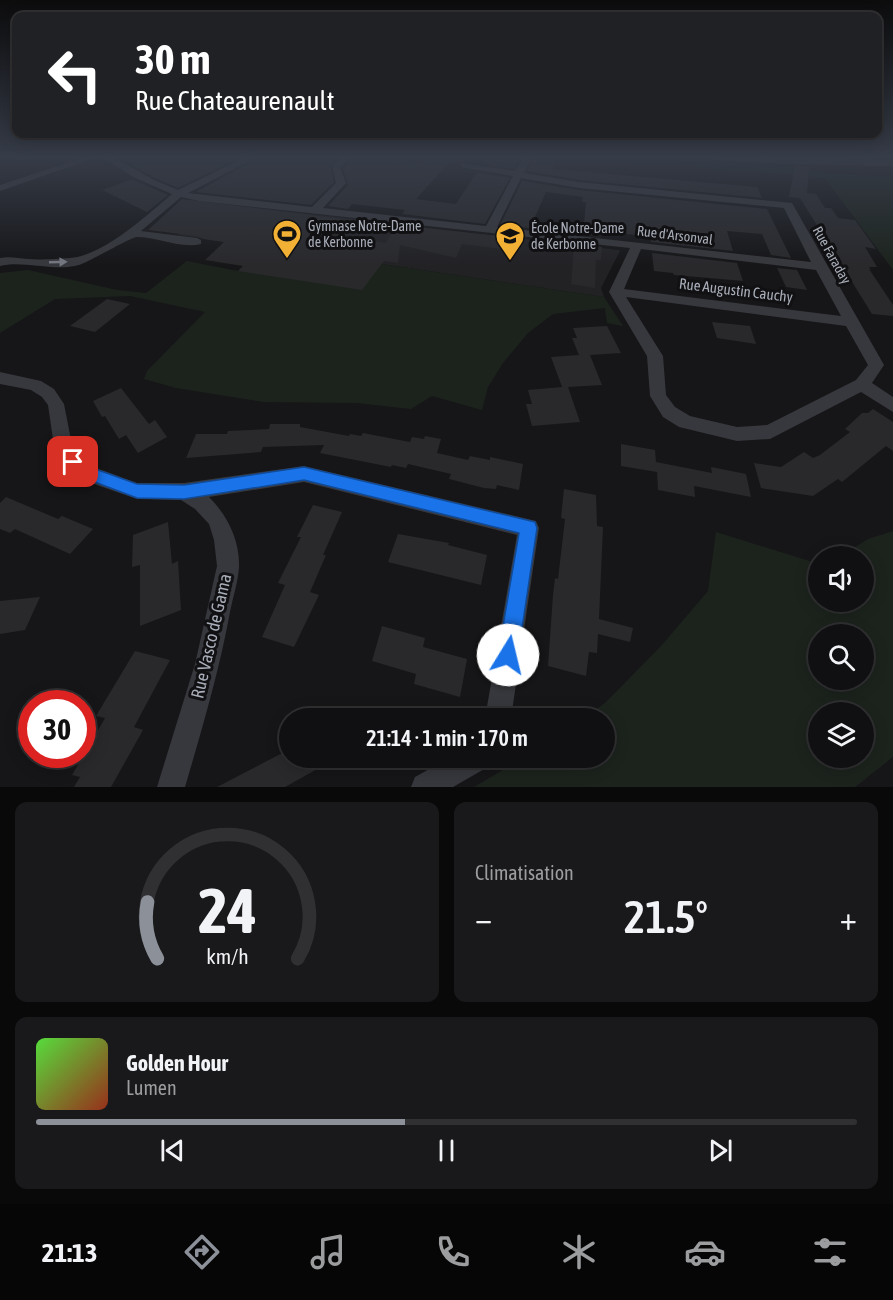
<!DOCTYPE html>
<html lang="fr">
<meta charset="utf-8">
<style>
body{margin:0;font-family:"Asap Condensed",sans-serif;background:#19191b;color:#f1f3f6;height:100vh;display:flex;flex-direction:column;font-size:22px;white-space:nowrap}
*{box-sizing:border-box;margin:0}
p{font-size:20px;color:#9c9d9f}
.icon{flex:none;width:33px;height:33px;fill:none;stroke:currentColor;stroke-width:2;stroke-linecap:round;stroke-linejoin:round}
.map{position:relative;height:787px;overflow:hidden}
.panel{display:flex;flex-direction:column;gap:15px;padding:15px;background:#09090a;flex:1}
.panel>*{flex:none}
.guide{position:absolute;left:12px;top:12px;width:870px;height:126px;border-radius:12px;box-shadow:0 3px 15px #0003,0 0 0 2px #303032;background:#202124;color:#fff;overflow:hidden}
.controls{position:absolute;left:808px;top:546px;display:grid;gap:12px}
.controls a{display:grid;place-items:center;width:66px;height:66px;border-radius:50%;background:#101012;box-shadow:0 3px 15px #0003,0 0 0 2px #303032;font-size:30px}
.speed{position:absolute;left:18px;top:690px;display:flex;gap:12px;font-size:30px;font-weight:700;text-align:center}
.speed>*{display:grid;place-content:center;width:78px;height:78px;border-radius:50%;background:#101012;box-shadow:0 3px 15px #0003,0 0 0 2px #303032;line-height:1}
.speed .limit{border:9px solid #d22;background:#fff;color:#111}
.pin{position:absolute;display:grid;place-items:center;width:51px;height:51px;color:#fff;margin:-26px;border-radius:12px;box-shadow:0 3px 9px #0006}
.me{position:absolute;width:66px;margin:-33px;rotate:9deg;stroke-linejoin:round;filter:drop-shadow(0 0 4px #0008)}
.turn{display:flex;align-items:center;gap:21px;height:126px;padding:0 24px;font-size:27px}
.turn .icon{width:78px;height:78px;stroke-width:2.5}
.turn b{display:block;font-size:42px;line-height:51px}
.big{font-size:45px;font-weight:600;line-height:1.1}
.panel .widget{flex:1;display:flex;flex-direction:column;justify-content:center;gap:9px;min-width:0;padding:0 21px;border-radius:12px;background:#19191b}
.panel .dial{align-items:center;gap:0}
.dial svg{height:156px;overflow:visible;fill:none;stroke:#303032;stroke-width:7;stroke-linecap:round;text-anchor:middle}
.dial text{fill:#f1f3f6;stroke:none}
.song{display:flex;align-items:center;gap:18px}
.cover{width:72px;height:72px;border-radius:9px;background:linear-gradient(135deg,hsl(110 70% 55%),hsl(10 70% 35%))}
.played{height:6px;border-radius:3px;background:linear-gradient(90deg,#8c9099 45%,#303032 45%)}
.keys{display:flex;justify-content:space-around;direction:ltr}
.heat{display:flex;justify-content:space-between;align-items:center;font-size:33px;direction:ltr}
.panel .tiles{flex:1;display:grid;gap:15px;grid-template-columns:1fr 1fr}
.widget:last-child{grid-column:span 2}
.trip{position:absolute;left:279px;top:708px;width:336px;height:60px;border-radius:30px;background:#101012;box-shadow:0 3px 15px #0003,0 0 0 2px #303032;font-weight:600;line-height:60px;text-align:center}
.tab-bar{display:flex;height:96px;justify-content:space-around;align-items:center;background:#060607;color:#9c9d9f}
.tab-bar .icon{width:42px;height:42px}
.tab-bar .selected{color:#8c9099}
.tab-bar b{font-size:27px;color:#f1f3f6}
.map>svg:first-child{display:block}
</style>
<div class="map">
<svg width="893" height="787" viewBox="0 0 893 787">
<rect width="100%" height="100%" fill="#161618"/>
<path fill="#222225" d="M189 200 618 250 620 251 601 288 604 297 381 264 238 271 261 247 178 235 182 231 151 227 182 202Z"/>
<g fill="#1c231d" fill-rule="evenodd">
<path d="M579 156H689L757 161 824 173 893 177V270L825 178Z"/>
<path d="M187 261 238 271 381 264 604 297 623 326 607 323 605 308 553 314 528 333 503 363 488 387 482 410 432 396 411 409 357 403 264 402 176 388 144 379 147 371 205 312 130 296 55 299 0 333V273L28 270 117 290 146 293Z"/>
<path d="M893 531V757L855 787H474L523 758H604V718H585L606 702 662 645 708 591 716 532 819 564V602H864V556H841L868 539ZM819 634H864V680H819ZM819 712H864V758H819Z"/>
</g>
<g fill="#29292c">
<path d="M117 156H243L178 188 155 178Z"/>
<path d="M262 156 273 157 340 156 330 165 334 182 311 205 196 192Z"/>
<path d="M354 156H370L421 164 430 156H455L416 199 456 204 477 172 510 178 485 224 402 214 405 210 352 204 348 209 328 206 348 185 343 169Z"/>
<path d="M487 156H521L514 169 482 164Z"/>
<path d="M534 156H558L552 169 757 187 762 198 579 180 527 171Z"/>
<path d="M795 166 809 167 807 193 816 194 825 208H831L838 218 855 220 876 249 865 247 877 267H869L871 270 869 269 893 305V316L872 314 800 198 789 197Z"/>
<path d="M133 179 134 180 168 195 147 212 102 190Z"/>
<path d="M522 181 579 190 767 209 791 258 771 255 762 234 727 231 733 251 651 242V237L603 231 602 236 583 234 586 202H582L583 197 546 192 530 228 500 225Z"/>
<path d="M182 199 341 219 328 235 386 243 396 225 525 239 519 251 462 244 456 258 400 245 398 263 384 261 362 290 238 271 243 266 205 260 224 242 203 239 197 236 148 230Z"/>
<path d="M582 245 602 247 601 260H596L595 288 571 284 574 246 582 247Z"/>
<path d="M652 253 737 263 743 281 674 275 673 273 654 271Z"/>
<path d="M777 268 797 270 807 290 786 287Z"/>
<path d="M107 299 130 304 95 332 70 326Z"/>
<path d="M712 322 750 326 756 344 717 338Z"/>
<path d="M607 326 621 353 590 355 602 385 568 387 580 422 532 426 526 404H532L528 390 562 387 551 357 579 355 572 338H577L573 328Z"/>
<path d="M121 388 149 424 155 420 167 437 138 453 126 435 119 439 105 416 102 417 93 401Z"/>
<path d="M873 409 893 422V451L886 446 842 482 838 479 813 496 761 488 754 463 781 467 804 452 813 458 820 455 850 432 845 429 862 413H868Z"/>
<path d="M270 424H300V427L349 436 350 434 361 436 363 433 410 442 412 437 424 439 425 436 441 439 437 453 468 460 470 456 490 460V457L523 464 519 490 497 485 496 489 484 488 449 479 451 474 408 464 406 468 392 465 391 467 320 453 324 445 263 447 261 452 186 458 196 434H227L228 431 269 429Z"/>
<path d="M621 444 655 450 656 462 712 473 711 467 746 474 751 497 694 486 695 497 658 490 657 472 621 466Z"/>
<path d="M564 489 596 495 597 526 603 527 599 619 633 628 630 642 598 634 597 653 589 652 586 676 548 666 553 595 555 578 558 579 565 519 561 518Z"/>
<path d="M6 497 58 519 62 516 93 529 70 554 15 529 10 533 0 529V503Z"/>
<path d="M313 505 342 512 323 555H326L310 592 319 595 294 647 262 637 285 585 278 583 301 537H297Z"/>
<path d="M168 522 172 564 178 561 181 610 140 626V565L132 567 133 535Z"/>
<path d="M398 534 449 543 448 545 487 555 481 585 388 562Z"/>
<path d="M40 597 25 630 0 634V601Z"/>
<path d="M382 626 425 638 423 647 467 659 460 697 414 684 416 674 372 661Z"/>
<path d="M135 651 170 660 134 727 143 730 111 787H74L80 777 72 775 105 718 96 716Z"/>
<path d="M290 749V758H337L285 787H217Z"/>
</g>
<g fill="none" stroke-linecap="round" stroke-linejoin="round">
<g fill="#37383d" fill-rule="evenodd">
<path d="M88 156H111L154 180 178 190 248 156H259L188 193 312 207 336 183 332 165 343 156H352L340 168 346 183 323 208 486 226 513 176 461 167V163L515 171 524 156H532L524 173 579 182 792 203 884 365 872 383 893 397V412L861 392 770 439 737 441 679 427 663 417 650 396 647 356 609 292 630 248 199 201 181 197 141 231 197 238 201 240V244C181 249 157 237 137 237 131 237 91 261 79 265 54 272 23 260 0 266V258C9 256 18 258 28 259 41 260 56 259 70 258 103 256 147 215 172 194L135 178 100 156 0 191V185ZM521 178 579 188 784 208 811 262 497 227ZM641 249 816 270 841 316 624 289ZM626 297 846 326 868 365 856 380 767 425 737 427 690 416 675 407 666 395 663 356Z"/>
<path d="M696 156 893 160V166L787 164 701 159Z"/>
<path d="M0 372 41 381 54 389 64 404 73 450 88 465 137 483H184L304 466 536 521 539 528 511 718H485L517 535 304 482 209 497C227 515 240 540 239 567 238 582 233 597 230 612 219 672 202 729 185 787H157L195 664 217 566 214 540 209 524 195 509 181 500 137 499 74 477 55 453 48 405 42 397 31 390 0 384Z"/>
<path d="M449 758H490L486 768 453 787H411L415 777Z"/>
</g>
</g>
<defs><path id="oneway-solid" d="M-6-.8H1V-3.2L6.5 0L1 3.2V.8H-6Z" transform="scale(1.5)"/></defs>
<use fill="#757881" href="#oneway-solid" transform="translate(58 262) rotate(-2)"/>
<linearGradient id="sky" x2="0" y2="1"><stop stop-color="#0c0c0d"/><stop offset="0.59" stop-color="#363c48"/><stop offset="1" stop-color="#363c48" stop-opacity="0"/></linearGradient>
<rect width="893" height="266" fill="url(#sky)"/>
<path fill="#1a73e8" stroke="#114b97" stroke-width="1.5" d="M73 455 87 466 137 484 184 485 304 467 535 522 537 528 518 655 515 662 508 665 501 662 498 655 519 533 304 480 184 499 137 498 76 475 65 462 67 457Z"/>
<defs>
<g id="stadium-pin" transform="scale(1.5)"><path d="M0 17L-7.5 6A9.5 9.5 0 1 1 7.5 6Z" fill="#f2b134" stroke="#111113"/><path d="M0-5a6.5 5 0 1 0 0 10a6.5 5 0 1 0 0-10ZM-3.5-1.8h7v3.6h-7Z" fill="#111"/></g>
<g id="school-pin" transform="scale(1.5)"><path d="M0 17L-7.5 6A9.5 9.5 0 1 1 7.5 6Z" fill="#f2b134" stroke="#111113"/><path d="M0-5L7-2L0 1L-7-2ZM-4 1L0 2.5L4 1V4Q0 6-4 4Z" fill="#111"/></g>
</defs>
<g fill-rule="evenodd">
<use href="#stadium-pin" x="287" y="234"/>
<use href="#school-pin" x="510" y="236"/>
</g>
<g text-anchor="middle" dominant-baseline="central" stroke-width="6" stroke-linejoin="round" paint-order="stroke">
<g font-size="14" fill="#a8adb8" stroke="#111113" text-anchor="start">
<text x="308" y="226">Gymnase Notre-Dame<tspan x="308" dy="16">de Kerbonne</tspan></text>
<text x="531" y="228">École Notre-Dame<tspan x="531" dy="16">de Kerbonne</tspan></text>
</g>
<g font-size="14" fill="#a8adb8" stroke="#111113">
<text transform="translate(675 235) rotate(7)">Rue d'Arsonval</text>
<text transform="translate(832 255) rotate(61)">Rue Faraday</text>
</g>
<g font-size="15" fill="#a8adb8" stroke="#111113">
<text transform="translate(736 290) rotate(7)">Rue Augustin Cauchy</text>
</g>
<g font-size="18" fill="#a8adb8" stroke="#111113">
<text transform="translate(211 636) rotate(-77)">Rue Vasco de Gama</text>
</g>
</g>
</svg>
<div class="controls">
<a><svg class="icon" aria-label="sound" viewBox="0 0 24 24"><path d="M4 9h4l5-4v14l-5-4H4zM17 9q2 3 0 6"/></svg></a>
<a><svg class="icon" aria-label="search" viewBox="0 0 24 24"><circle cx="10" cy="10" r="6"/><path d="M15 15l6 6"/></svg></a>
<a><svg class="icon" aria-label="layers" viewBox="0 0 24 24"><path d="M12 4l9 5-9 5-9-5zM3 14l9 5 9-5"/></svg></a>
</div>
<div class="speed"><div class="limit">30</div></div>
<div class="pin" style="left:73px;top:462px;background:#d93025"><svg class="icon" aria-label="arrive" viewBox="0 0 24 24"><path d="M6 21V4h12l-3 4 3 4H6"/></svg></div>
<svg class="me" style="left:508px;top:655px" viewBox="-20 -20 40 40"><circle r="19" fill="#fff"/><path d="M0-13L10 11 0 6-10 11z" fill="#1a73e8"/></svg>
<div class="trip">21:14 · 1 min · 170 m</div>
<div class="guide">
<div class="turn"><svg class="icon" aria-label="left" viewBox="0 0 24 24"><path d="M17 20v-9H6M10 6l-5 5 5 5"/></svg><div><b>30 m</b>Rue Chateaurenault</div></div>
</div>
</div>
<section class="panel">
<div class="tiles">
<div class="widget dial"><svg viewBox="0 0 100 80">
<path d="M14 69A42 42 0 1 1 86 69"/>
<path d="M14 69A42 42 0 0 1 9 40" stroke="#8c9099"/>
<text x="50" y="56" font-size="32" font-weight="700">24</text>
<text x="50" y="72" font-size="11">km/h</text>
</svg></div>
<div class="widget"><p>Climatisation</p>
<div class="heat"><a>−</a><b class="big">21.5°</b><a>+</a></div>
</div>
<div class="widget">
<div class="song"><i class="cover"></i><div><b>Golden Hour</b><p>Lumen</p></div></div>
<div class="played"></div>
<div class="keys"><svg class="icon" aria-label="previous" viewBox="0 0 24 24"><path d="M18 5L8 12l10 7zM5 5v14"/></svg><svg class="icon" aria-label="pause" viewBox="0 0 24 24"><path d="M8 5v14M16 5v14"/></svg><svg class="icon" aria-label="next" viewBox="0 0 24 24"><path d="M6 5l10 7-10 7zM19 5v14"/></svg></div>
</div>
</div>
</section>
<nav class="tab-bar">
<b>21:13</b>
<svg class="icon selected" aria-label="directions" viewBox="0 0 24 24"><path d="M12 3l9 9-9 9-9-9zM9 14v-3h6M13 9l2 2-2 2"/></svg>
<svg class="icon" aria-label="music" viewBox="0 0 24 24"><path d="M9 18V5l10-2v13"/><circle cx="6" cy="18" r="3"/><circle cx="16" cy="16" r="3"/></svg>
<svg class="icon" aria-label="phone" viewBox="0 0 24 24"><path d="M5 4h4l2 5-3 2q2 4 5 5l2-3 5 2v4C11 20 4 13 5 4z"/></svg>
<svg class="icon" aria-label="climate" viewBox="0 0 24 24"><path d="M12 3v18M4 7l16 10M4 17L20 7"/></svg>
<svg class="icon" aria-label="car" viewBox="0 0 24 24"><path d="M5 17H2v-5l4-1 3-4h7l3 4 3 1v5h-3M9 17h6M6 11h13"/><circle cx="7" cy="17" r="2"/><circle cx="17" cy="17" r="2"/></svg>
<svg class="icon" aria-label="filters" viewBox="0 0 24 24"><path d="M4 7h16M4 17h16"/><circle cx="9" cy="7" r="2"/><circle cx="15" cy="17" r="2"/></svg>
</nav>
